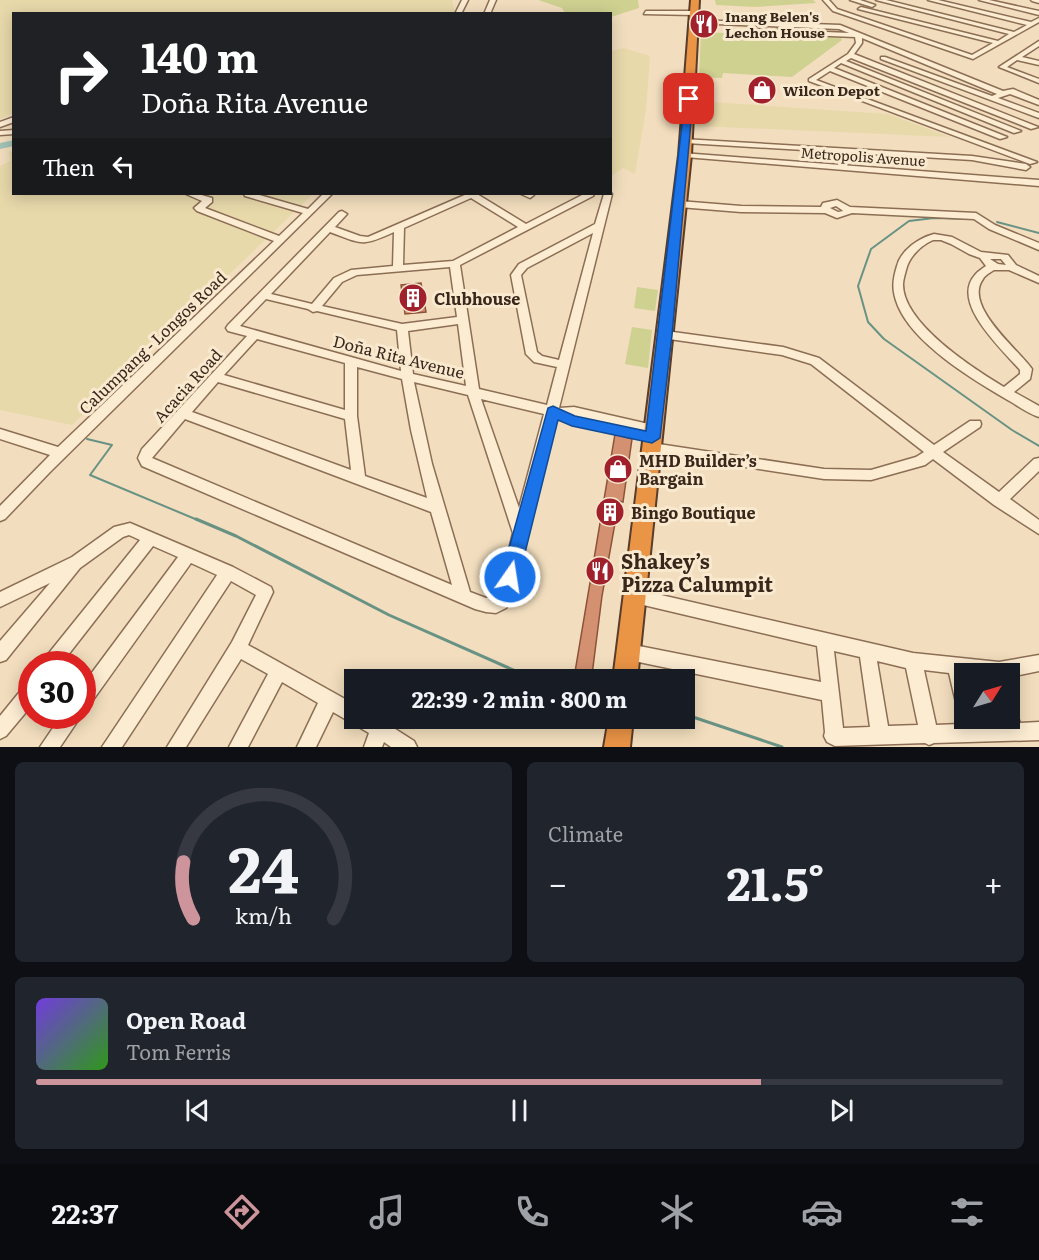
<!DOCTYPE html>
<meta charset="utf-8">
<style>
body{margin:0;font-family:Literata,serif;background:#20242c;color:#f1f3f6;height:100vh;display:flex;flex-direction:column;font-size:22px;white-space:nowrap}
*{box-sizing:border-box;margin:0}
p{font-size:20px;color:#9ea1a6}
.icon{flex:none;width:33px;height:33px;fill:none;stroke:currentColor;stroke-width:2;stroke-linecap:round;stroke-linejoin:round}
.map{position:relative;height:747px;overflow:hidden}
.drawer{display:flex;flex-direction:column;gap:15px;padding:15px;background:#0d0f14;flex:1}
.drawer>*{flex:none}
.banner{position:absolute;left:12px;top:12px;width:600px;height:183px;border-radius:0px;box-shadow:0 3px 15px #0003;background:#202124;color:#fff;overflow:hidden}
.needle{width:39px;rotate:53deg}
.fabs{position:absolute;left:954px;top:663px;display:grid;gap:12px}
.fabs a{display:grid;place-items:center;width:66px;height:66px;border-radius:0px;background:#171b24;box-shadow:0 3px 15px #0003;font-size:30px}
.speed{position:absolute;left:18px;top:651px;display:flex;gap:12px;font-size:30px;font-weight:700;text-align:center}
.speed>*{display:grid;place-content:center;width:78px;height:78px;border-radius:50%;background:#171b24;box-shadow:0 3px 15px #0003;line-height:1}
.speed .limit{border:9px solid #d22;background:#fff;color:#111}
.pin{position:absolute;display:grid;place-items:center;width:51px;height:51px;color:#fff;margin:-26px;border-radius:12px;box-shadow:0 3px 9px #0006}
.me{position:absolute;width:66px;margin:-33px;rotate:13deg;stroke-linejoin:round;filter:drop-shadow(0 0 4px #0008)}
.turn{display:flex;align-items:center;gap:21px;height:126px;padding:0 30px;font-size:27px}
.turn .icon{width:78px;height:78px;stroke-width:2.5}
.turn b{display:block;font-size:42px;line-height:51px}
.then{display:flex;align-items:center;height:57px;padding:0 30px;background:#0003;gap:12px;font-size:22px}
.big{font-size:45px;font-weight:700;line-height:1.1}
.drawer .card{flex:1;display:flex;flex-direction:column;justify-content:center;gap:9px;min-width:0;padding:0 21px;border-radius:9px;background:#20242c}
.drawer .dial{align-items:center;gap:0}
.dial svg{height:156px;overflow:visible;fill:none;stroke:#363941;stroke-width:7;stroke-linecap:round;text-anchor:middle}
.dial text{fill:#f1f3f6;stroke:none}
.song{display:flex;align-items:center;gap:18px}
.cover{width:72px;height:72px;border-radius:9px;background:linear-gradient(135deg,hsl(260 70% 55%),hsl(110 70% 35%))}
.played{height:6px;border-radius:3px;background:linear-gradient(90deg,#cd949b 75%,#363941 75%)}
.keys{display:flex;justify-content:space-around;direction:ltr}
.heat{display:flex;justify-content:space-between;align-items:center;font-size:33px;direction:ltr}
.drawer .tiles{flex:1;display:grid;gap:15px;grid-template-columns:1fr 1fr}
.card:last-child{grid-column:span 2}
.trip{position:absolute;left:344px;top:669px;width:351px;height:60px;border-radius:0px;background:#171b24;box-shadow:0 3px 15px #0003;font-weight:700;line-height:60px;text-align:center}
.menu{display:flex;height:96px;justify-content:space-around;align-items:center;background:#090b0e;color:#9ea1a6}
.menu .icon{width:42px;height:42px}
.menu .selected{color:#cd949b}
.menu b{font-size:27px;color:#f1f3f6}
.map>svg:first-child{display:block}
</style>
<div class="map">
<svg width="1039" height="747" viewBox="0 0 1039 747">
<rect width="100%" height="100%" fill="#f2debe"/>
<g fill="#e8d9ab">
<path d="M0 0H452L455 13 14 14V100L11 101 13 102V113L0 119Z"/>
<path d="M624 48 650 56 646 110 635 174 623 168 611 176V51Z"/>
<path d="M698 101 888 114 950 137 696 126Z"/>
<path d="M9 151 13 152 14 194H313L72 425 0 410V166L10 161Z"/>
</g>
<g fill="#cfd191">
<path d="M538 0H638L639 8 611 17 610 14 565 13 562 8Z"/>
<path d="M715 0H813L816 3 755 7 716 5Z"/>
<path d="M701 32 841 38 842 40 792 77 723 73 722 78 699 77Z"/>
<path d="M637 287 658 290 655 311 634 308Z"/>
<path d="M632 327 652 330 648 368 625 364Z"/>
</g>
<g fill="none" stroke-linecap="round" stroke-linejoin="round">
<g stroke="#689284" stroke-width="2">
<path d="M972 219 934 218 909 221 871 249 858 286 868 322 884 339 1012 430 1039 446"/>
<path d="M997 222 1039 233"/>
<path d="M87 439 112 445 90 475 200 521"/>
</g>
<g stroke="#689284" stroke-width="3">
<path d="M196 519 236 536 389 615 536 680"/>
<path d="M684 714 782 747"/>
</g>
<path fill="#a2c3b6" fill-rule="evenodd" d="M14 140V146L0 149V143Z"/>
</g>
<g fill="#d39171" stroke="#8d5339" stroke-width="1.5">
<path d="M421 283 426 312 405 314 401 285Z"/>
<path d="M615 434 632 439 623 502 619 501 602 596 592 675 575 672Z"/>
</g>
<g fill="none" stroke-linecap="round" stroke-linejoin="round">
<g stroke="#8c6e55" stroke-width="3">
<g id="minor">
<path d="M462 0H468L461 14H455Z"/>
<path d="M490 0H496L490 14H484Z"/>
<path d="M823 0H829L837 9 972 55 993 43 858 9 861 7 998 41 1009 34 876 0H886L1014 32 1027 25 928 0H938L1031 22 1039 18V22L973 59 833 11Z"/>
<path d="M850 0H860L875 5 872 7Z"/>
<path d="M979 0H989L1039 11V15Z"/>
<path d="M1031 0H1039V3L1032 1Z"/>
<path d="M646 11H694L697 13 694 15 644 14Z"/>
<path d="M694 20 840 25 1003 91 1013 89 1039 100V105L1010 94 998 98 1039 113V118L881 59V57H885L992 96 997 94 862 38V43L854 54 1038 127 1031 129 851 58 846 61 1021 131 1014 133 841 63 834 68 1007 137 1000 139 830 71 816 80 1037 162 1030 164 809 81V79L848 54 856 43 855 37 758 33 755 31 758 29 849 33 839 29 692 23Z"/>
<path d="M1039 41V46L1022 57 1039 61V65L1017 60 1007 67 1039 79V83L999 67Z"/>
<path d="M14 117V122L0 127V122Z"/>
<path d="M14 130V134L0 135V131Z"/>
<path d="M683 139 972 156 1026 164 1030 167 1026 170 972 160 686 143H683Z"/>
<path d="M682 153 1039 180V186L685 157H682Z"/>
<path d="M610 192 612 194 559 408 574 407 653 425 658 427 659 430 658 433 653 435 574 417H556L527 532 513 599 506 608 496 613 486 612 475 609 142 466 138 458 142 449 247 336 228 331 226 328 228 325 339 212 342 211 347 214 335 227 360 236 368 237 467 194H477L526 224 584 194H594L593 196 460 265 479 389 547 405 557 367 534 362 526 354 511 275 519 264 595 224 604 194ZM471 198 518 227 453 261 403 265 404 228ZM330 232C362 244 362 247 394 232L393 266 351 270 334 278 312 304 271 294ZM593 233 559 360 542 356 537 352 521 275 527 268ZM450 267 457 317 402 324 322 306 342 282 357 275ZM266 299 308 309 313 312 317 311 397 330 401 371 240 326ZM458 324 466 386 413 374 408 331ZM257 339 345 363V410L224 375ZM357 367 402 379 411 430 427 498 365 476 357 416ZM218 382 345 419 351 470 192 412ZM414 382 468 395 513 533 498 595 495 598H486L470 592 432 464ZM481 399 544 414 519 508ZM185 419 431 512 452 585 152 458Z"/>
<path d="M186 194H198L212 198V202L205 208 279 236 303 213 245 196 244 194H256L308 209 323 194H332L50 472 5 519 0 521V506L50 455 0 439V429L58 447 274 241 197 211 194 208 202 201Z"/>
<path d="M521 194H533L534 195 530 198Z"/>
<path d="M837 200 850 207 976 213 995 225 1039 243V250L989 229 974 219 852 213 837 218 825 213 741 212 679 207 674 204 679 201 741 206 821 207 823 203ZM836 206 842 210 843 211 838 212 830 208Z"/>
<path d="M934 234 952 237 981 252 1008 255 1016 265 1039 276V283L1009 270H994C991 272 985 275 983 279 963 306 1018 349 1032 369L1030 379 1014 392 1039 406V417C1027 413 1017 405 1006 399 972 379 914 344 898 306 892 291 892 282 897 266 901 250 919 238 934 234ZM933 240H941L951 244 969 254 980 258 986 266C982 269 978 271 975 275 950 303 1003 350 1020 370V374L1004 387C974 369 902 323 903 284 903 280 905 274 906 270 909 257 920 246 933 240ZM990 259H1001L1006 265 998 264Z"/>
<path d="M666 331 783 347 819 358 934 445 970 421H980L981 424 980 427 943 452 999 492 1034 459 1039 458V471L1010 499 1039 520V534L994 505 933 459 925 465 871 480 824 479 647 452 645 448 647 444 652 443 824 469 871 470 916 457 924 452 811 364 782 355 662 338 660 335Z"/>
<path d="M130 523 233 567 271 587 273 592 248 645 354 704V718H378L414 741 417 747H391L384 742 382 747H364L369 733 333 712 316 747H297L318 703 282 682 248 747H229L268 674 241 659 186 747H167L232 642 256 595 231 581 122 747H102L217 575 191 563 88 707 82 710V686L178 557 153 546 61 664H43L45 658 140 540 129 535 123 537 80 568 6 660 0 662V641L50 583 0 607V592L72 557 114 527Z"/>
<path d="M635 589 913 653 999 662 1039 655V671L1010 677V674H964V718H976L977 724 1002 723 1001 718H1010V709L1016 712 1020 723 1039 722V740L934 743 929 745 925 743 835 746 827 742 824 736 825 732 822 700 629 660 623 658 621 652 623 646 629 644 821 682 817 646 635 603 629 601 627 596 629 591ZM834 651 860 657 870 727 843 728ZM877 661 906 668 918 725 888 726ZM924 670 949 673 958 711 960 712 958 718 959 724 936 725Z"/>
<path d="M32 682V705L6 736 0 739V716L26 684Z"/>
<path d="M61 716H81L60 747H40Z"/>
</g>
</g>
<g stroke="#593c2a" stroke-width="4">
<g id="highway">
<path d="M691 0H699L691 155 637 680H613L679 155Z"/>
<path d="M609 718H633L630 747H604Z"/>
</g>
</g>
<use href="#minor" fill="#fcecd2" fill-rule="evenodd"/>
<use href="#highway" fill="#ea9446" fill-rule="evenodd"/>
</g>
<path fill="#1a73e8" stroke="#114b97" stroke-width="1.5" d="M689 97 693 99 672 335 660 438 652 443 572 426 558 420 519 577 516 583 510 585 504 583 501 577 548 408 553 406 575 416 646 431 685 99Z"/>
<defs>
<g id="restaurant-disc" transform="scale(1.5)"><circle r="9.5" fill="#a0202c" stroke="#f8e9cf"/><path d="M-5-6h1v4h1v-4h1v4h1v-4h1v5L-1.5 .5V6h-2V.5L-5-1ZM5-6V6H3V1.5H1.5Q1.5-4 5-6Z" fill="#fff"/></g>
<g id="shop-disc" transform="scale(1.5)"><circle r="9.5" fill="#a0202c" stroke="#f8e9cf"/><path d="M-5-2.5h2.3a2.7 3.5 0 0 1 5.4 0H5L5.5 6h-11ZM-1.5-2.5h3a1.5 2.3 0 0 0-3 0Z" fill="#fff"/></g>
<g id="building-disc" transform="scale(1.5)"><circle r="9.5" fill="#a0202c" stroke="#f8e9cf"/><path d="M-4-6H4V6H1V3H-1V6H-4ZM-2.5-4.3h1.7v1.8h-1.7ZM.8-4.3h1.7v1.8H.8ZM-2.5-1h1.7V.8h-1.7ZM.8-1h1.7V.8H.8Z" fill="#fff"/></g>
</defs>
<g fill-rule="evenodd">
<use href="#restaurant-disc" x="704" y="24"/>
<use href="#shop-disc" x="762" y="90"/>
<use href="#building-disc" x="413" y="298"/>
<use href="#shop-disc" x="618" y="469"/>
<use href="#building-disc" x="610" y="512"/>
<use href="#restaurant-disc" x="600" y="571"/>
</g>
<g text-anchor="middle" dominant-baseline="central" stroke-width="6" stroke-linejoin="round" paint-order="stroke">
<g font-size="14" font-weight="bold" fill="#3a271b" stroke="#f8e9cf" text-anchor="start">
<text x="725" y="16">Inang Belen's<tspan x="725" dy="16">Lechon House</tspan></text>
<text x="783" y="90">Wilcon Depot</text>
</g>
<g font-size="14" fill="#3a271b" stroke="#f8e9cf">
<text transform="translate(863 156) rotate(4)">Metropolis Avenue</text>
</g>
<g font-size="16" font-weight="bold" fill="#3a271b" stroke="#f8e9cf" text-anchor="start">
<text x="434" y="298">Clubhouse</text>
<text x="639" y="460">MHD Builder’s<tspan x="639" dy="18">Bargain</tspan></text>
<text x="631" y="512">Bingo Boutique</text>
</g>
<g font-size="16" fill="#3a271b" stroke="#f8e9cf">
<text transform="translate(152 342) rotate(-44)">Calumpang - Longos Road</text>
<text transform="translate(399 356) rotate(14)">Doña Rita Avenue</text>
<text transform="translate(187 385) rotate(-48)">Acacia Road</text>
</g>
<g font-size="20" font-weight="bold" fill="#3a271b" stroke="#f8e9cf" text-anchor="start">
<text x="621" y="560">Shakey’s<tspan x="621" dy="23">Pizza Calumpit</tspan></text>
</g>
</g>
</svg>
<div class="fabs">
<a><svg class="needle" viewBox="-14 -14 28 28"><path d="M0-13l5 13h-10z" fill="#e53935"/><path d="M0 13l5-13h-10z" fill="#9ea1a6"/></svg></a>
</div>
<div class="speed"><div class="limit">30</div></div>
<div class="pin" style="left:689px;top:99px;background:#d93025"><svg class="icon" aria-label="arrive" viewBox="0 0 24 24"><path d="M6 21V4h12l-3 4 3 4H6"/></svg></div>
<svg class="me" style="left:510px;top:577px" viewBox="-20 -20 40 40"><circle r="17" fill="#1a73e8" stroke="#fff" stroke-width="3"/><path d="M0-11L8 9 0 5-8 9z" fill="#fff"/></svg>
<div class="trip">22:39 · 2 min · 800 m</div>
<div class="banner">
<div class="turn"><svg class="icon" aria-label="right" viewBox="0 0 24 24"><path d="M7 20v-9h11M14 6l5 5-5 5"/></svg><div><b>140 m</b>Doña Rita Avenue</div></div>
<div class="then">Then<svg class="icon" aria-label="left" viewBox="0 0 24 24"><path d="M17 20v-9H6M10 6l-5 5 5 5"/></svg></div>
</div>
</div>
<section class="drawer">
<div class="tiles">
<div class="card dial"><svg viewBox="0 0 100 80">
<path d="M14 69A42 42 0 1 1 86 69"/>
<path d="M14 69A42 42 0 0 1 9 40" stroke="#cd949b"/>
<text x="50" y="56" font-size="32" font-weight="700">24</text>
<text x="50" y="72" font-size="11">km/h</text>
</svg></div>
<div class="card"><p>Climate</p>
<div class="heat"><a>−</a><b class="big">21.5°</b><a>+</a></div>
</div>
<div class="card">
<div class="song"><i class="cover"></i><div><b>Open Road</b><p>Tom Ferris</p></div></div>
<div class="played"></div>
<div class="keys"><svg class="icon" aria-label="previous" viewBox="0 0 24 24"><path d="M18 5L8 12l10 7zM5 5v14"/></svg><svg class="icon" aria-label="pause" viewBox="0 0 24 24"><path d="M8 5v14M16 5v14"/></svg><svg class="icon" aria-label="next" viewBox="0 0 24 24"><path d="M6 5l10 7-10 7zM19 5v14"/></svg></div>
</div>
</div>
</section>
<nav class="menu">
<b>22:37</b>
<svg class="icon selected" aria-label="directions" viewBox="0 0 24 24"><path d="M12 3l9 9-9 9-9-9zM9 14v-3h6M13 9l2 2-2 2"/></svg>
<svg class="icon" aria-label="music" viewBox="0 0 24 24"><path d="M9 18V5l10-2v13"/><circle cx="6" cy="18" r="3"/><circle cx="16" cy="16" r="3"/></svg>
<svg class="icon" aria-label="phone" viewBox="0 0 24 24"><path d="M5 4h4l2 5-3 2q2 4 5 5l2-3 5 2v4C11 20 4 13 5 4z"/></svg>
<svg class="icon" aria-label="climate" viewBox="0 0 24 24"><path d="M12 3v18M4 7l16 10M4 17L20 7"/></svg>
<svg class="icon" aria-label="car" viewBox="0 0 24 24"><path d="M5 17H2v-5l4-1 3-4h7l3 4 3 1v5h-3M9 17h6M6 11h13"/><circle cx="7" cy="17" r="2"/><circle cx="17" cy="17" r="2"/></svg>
<svg class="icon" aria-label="filters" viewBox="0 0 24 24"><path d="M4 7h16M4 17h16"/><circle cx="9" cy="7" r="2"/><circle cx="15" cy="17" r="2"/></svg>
</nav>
